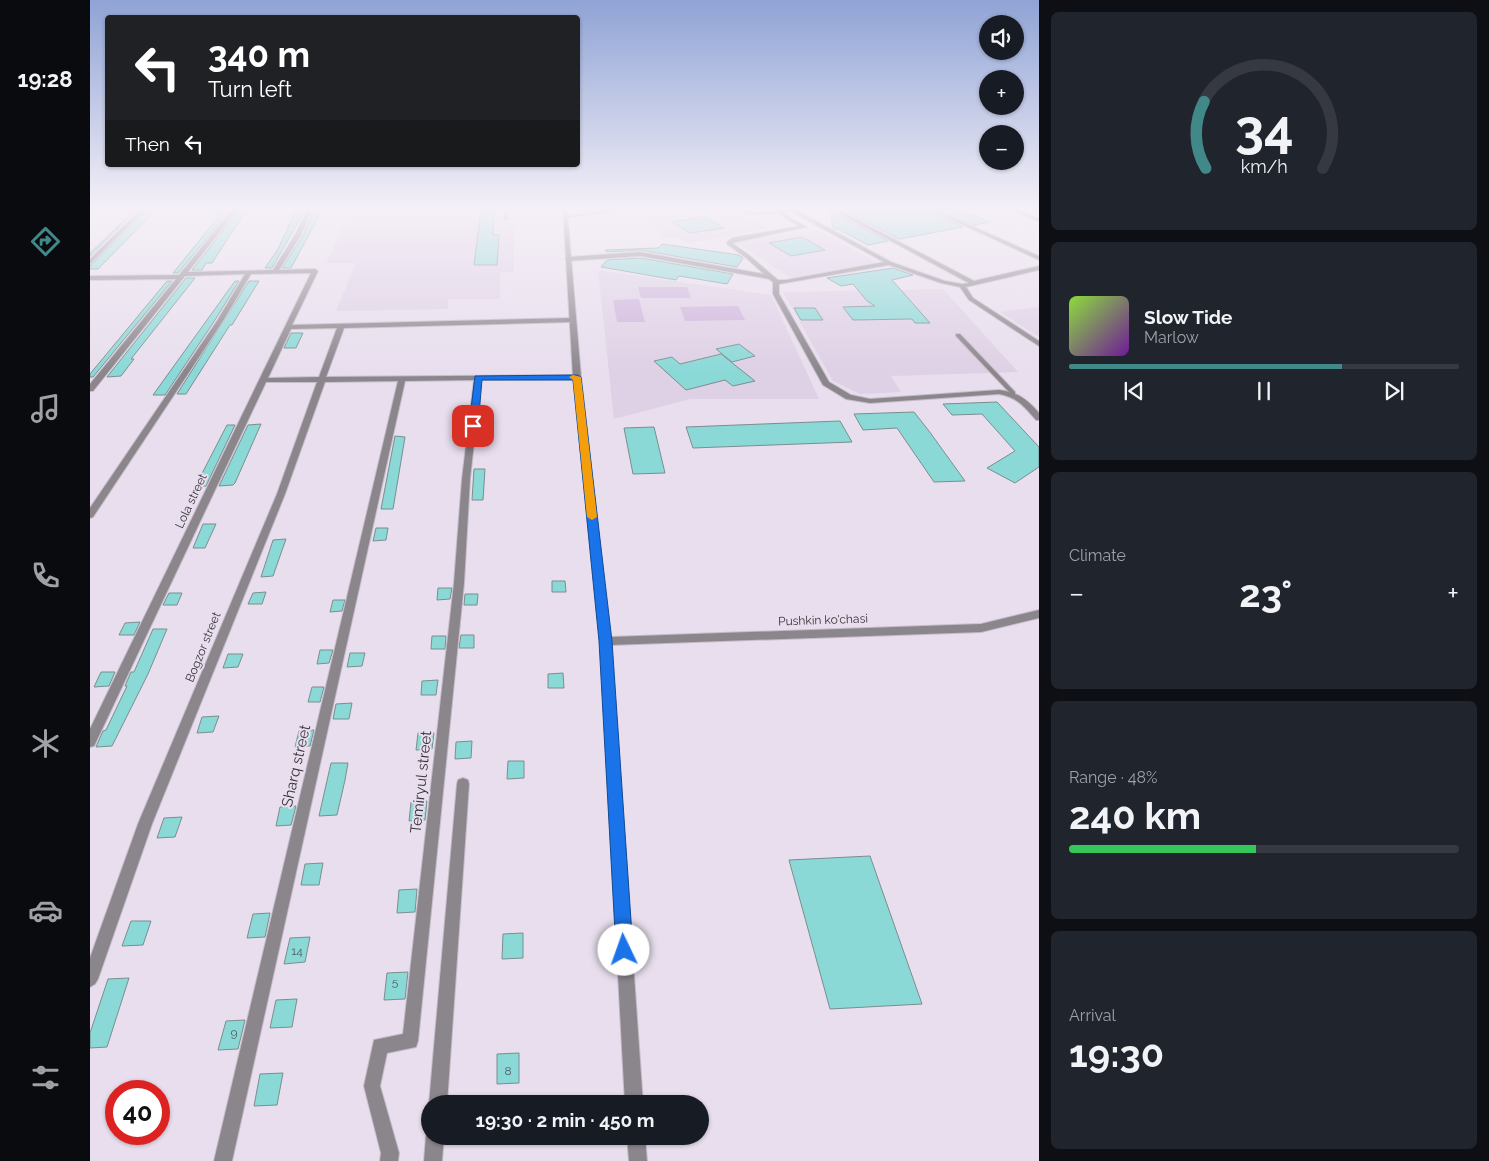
<!DOCTYPE html>
<meta charset="utf-8">
<style>
body{margin:0;font-family:Raleway,sans-serif;background:#20242c;color:#f1f3f6;height:100vh;display:flex;flex-direction:column;font-size:19px;white-space:nowrap}
*{box-sizing:border-box;margin:0}
p{font-size:16px;color:#9ea1a6}
.icon{flex:none;width:28px;height:28px;fill:none;stroke:currentColor;stroke-width:2;stroke-linecap:round;stroke-linejoin:round}
.map{position:relative;flex:1;overflow:hidden}
.details{display:flex;flex-direction:column;gap:12px;padding:12px;background:#0d0f14;width:450px}
.details>*{flex:none}
.banner{position:absolute;left:15px;top:15px;width:475px;height:152px;border-radius:5px;box-shadow:0 1px 4px #0004;background:#202124;color:#fff;overflow:hidden}
.controls{position:absolute;left:889px;top:15px;display:grid;gap:10px}
.controls a{display:grid;place-items:center;width:45px;height:45px;border-radius:50%;background:#171b24;box-shadow:0 1px 4px #0004;font-size:25px}
.speed{position:absolute;left:15px;top:1080px;display:flex;gap:10px;font-size:25px;font-weight:700;text-align:center}
.speed>*{display:grid;place-content:center;width:65px;height:65px;border-radius:50%;background:#171b24;box-shadow:0 1px 4px #0004;line-height:1}
.speed .limit{border:8px solid #d22;background:#fff;color:#111}
.pin{position:absolute;display:grid;place-items:center;width:42px;height:42px;color:#fff;margin:-21px;border-radius:10px;box-shadow:0 2px 8px #0006}
.me{position:absolute;width:55px;margin:-28px;rotate:357deg;stroke-linejoin:round;filter:drop-shadow(0 0 4px #0008)}
.turn{display:flex;align-items:center;gap:18px;height:105px;padding:0 20px;font-size:22px}
.turn .icon{width:65px;height:65px;stroke-width:2.5}
.turn b{display:block;font-size:35px;line-height:42px}
.then{display:flex;align-items:center;height:48px;padding:0 20px;background:#0003;gap:10px;font-size:19px}
.big{font-size:38px;font-weight:700;line-height:1.1}
.details .widget{flex:1;display:flex;flex-direction:column;justify-content:center;gap:8px;min-width:0;padding:0 18px;border-radius:8px;background:#20242c}
.details .dial{align-items:center;gap:0}
.dial svg{height:130px;overflow:visible;fill:none;stroke:#363941;stroke-width:7;stroke-linecap:round;text-anchor:middle}
.dial text{fill:#f1f3f6;stroke:none}
.song{display:flex;align-items:center;gap:15px}
.cover{width:60px;height:60px;border-radius:8px;background:linear-gradient(135deg,hsl(90 70% 55%),hsl(280 70% 35%))}
.played{height:5px;border-radius:2px;background:linear-gradient(90deg,#418988 70%,#363941 70%)}
.keys{display:flex;justify-content:space-around;direction:ltr}
.heat{display:flex;justify-content:space-between;align-items:center;font-size:28px;direction:ltr}
.charge{height:8px;border-radius:4px;background:linear-gradient(90deg,#34c759 48%,#363941 0)}
.trip{position:absolute;left:331px;top:1095px;width:288px;height:50px;border-radius:25px;background:#171b24;box-shadow:0 1px 4px #0004;font-weight:700;line-height:50px;text-align:center}
main{display:flex;flex:1;min-height:0}
.tab-bar{display:flex;flex-direction:column;width:90px;justify-content:space-around;align-items:center;background:#090b0e;color:#9ea1a6}
.tab-bar .icon{width:35px;height:35px}
.tab-bar .on{color:#418988}
.tab-bar b{font-size:22px;color:#f1f3f6}
.map>svg:first-child{display:block}
</style>
<main>
<nav class="tab-bar">
<b>19:28</b>
<svg class="icon on" aria-label="directions" viewBox="0 0 24 24"><path d="M12 3l9 9-9 9-9-9zM9 14v-3h6M13 9l2 2-2 2"/></svg>
<svg class="icon" aria-label="music" viewBox="0 0 24 24"><path d="M9 18V5l10-2v13"/><circle cx="6" cy="18" r="3"/><circle cx="16" cy="16" r="3"/></svg>
<svg class="icon" aria-label="phone" viewBox="0 0 24 24"><path d="M5 4h4l2 5-3 2q2 4 5 5l2-3 5 2v4C11 20 4 13 5 4z"/></svg>
<svg class="icon" aria-label="climate" viewBox="0 0 24 24"><path d="M12 3v18M4 7l16 10M4 17L20 7"/></svg>
<svg class="icon" aria-label="car" viewBox="0 0 24 24"><path d="M5 17H2v-5l4-1 3-4h7l3 4 3 1v5h-3M9 17h6M6 11h13"/><circle cx="7" cy="17" r="2"/><circle cx="17" cy="17" r="2"/></svg>
<svg class="icon" aria-label="filters" viewBox="0 0 24 24"><path d="M4 7h16M4 17h16"/><circle cx="9" cy="7" r="2"/><circle cx="15" cy="17" r="2"/></svg>
</nav>
<div class="map">
<svg width="949" height="1161" viewBox="0 0 949 1161">
<rect width="100%" height="100%" fill="#e8deed"/>
<g fill="#ded0e5">
<path d="M262 209H431V216H425L424 221V272H410V299H358V309L246 311 266 263H236Z"/>
<path d="M575 209H622L652 214 678 229 599 243 586 237H574L546 213Z"/>
<path d="M726 229 786 262 703 279 645 242Z"/>
<path d="M508 270 681 295 729 399H600L524 419Z"/>
<path d="M853 289 928 372 801 376 811 392 770 394 743 381 693 292Z"/>
<path d="M949 307V337L910 312Z"/>
</g>
<g fill="#ceb3db">
<path d="M548 287H597L601 298H551Z"/>
<path d="M549 299 555 322H527L523 300Z"/>
<path d="M648 306 655 320 595 321 590 307Z"/>
</g>
<g fill="#8ad9d7" stroke="#7b8e8e">
<path d="M46 209H48L0 256V253Z"/>
<path d="M58 209H67L8 269H0V266Z"/>
<path d="M135 209H141L88 273H83Z"/>
<path d="M150 209H157L122 263H116L112 270H102Z"/>
<path d="M751 209H836L873 227 809 239Z"/>
<path d="M849 209H869L900 222 884 225Z"/>
<path d="M740 210V211L798 241 778 245 748 229H745L743 228Z"/>
<path d="M391 211H404L403 235H409L407 265H384Z"/>
<path d="M205 212H214L182 268H175L188 249Z"/>
<path d="M223 212H231L201 268H192L213 236Z"/>
<path d="M615 217 634 228 600 233 582 222Z"/>
<path d="M712 237 735 250 701 256 679 243Z"/>
<path d="M572 244 649 255 653 258 647 267 550 250 517 252 515 250 568 248Z"/>
<path d="M550 258 643 274 637 284 589 276 586 280 511 267 517 260Z"/>
<path d="M803 268 823 275 802 280 840 323H825L822 319 763 320 753 307 785 306 777 301 763 284 751 286 737 278Z"/>
<path d="M96 278H105L41 359H44L31 376 17 377Z"/>
<path d="M77 281H82L3 377H0V374Z"/>
<path d="M145 281H149L125 320 75 395H63Z"/>
<path d="M159 281H169L142 325H140L96 394H87Z"/>
<path d="M704 308H725L733 320H711Z"/>
<path d="M201 333H213L206 348H194Z"/>
<path d="M649 344 665 356 642 362 626 349Z"/>
<path d="M631 354 665 381 643 386 635 380 596 390 564 361 582 357 590 364Z"/>
<path d="M907 402 949 447V467L925 483 897 468 925 451 892 414 862 415 853 404Z"/>
<path d="M824 412 839 431 875 481 844 482 807 428 773 430 764 414Z"/>
<path d="M750 421 762 442 603 448 596 427Z"/>
<path d="M171 424 145 483 143 485 129 486 158 425Z"/>
<path d="M137 425H145L116 486 105 487Z"/>
<path d="M564 427 575 473 543 474 534 428Z"/>
<path d="M305 436 315 437 303 509H291Z"/>
<path d="M384 469H395L393 500H382Z"/>
<path d="M113 524H126L115 548H103Z"/>
<path d="M286 528H298L296 540 283 541Z"/>
<path d="M196 539 183 576 171 577 183 540Z"/>
<path d="M462 581H475L476 592H462Z"/>
<path d="M348 588H362L360 599 347 600Z"/>
<path d="M176 592 172 604H158L163 593Z"/>
<path d="M79 593H92L87 605H73Z"/>
<path d="M375 594H388L387 605H374Z"/>
<path d="M243 600H255L252 611 240 612Z"/>
<path d="M50 622 44 635H29L35 623Z"/>
<path d="M63 629H77L58 674 22 746 6 747 13 731 16 730 37 686H35L41 672H44Z"/>
<path d="M371 635H384V648H369Z"/>
<path d="M342 636H356L355 649H341Z"/>
<path d="M230 650H243L239 663 227 664Z"/>
<path d="M260 653H275L272 666 257 667Z"/>
<path d="M138 654H153L148 667 133 668Z"/>
<path d="M11 672H25L19 686 4 687Z"/>
<path d="M473 673 474 688H458V674Z"/>
<path d="M348 680 346 695H331L332 681Z"/>
<path d="M222 687H234L230 702H218Z"/>
<path d="M262 703 259 719H243L246 704Z"/>
<path d="M129 716 123 732 107 733 112 717Z"/>
<path d="M224 730 220 746 205 747 209 731Z"/>
<path d="M328 733H344L342 749 326 750Z"/>
<path d="M382 741 381 758 365 759 366 742Z"/>
<path d="M418 761H434V778L417 779Z"/>
<path d="M241 763H258L255 780 247 815 229 816Z"/>
<path d="M337 801 335 820 319 821 321 802Z"/>
<path d="M206 806 201 825 186 826 190 807Z"/>
<path d="M92 817 85 837 67 838 74 818Z"/>
<path d="M780 856 832 1004 740 1009 699 860Z"/>
<path d="M233 863 229 885H211L215 864Z"/>
<path d="M327 889 325 912 307 913 309 890Z"/>
<path d="M180 913 175 937 157 938 163 914Z"/>
<path d="M41 921H61L53 945 32 946Z"/>
<path d="M433 933V958L412 959 413 934Z"/>
<path d="M220 937 215 962 194 964 200 938Z"/>
<path d="M318 972 315 999 294 1000 297 973Z"/>
<path d="M39 978 17 1047 0 1048V1033L18 979Z"/>
<path d="M207 999 202 1027 180 1028 186 1000Z"/>
<path d="M155 1020 148 1049 128 1050 136 1021Z"/>
<path d="M429 1053V1083L407 1084V1054Z"/>
<path d="M193 1073 187 1105 164 1106 170 1074Z"/>
</g>
<g fill="none" stroke-linecap="round" stroke-linejoin="round">
<g stroke="#c5bcc9" stroke-width="2">
<g id="service">
<path d="M414 209H418V220L414 219Z"/>
<path d="M527 209H539L476 218 474 217Z"/>
<path d="M866 334H870L925 392V394H921L866 336Z"/>
</g>
</g>
<g stroke="#c5bcc9" stroke-width="2">
<g id="minor">
<path d="M51 209H56L0 264V259Z"/>
<path d="M143 209H148L98 272 183 270 205 235 218 209H222L211 235 189 270 225 269 228 271 202 325 482 318 485 320 482 322 254 328 236 377 487 375 491 377 487 379 391 380 380 479 374 583 328 1041 326 1047 297 1053 290 1086 309 1153 308 1161H290L291 1153 274 1086 284 1040 313 1034 364 583 372 479 384 380 315 381 142 1161H124L308 381 235 382 195 494 62 824 8 979 5 984 0 987V958L48 824 187 494 227 382H176L6 742 4 746 0 747V729L221 273 161 274 133 321 3 517 0 518V508L127 321 155 274 95 276 3 391H0V384L86 279 0 280V276L89 275ZM247 328 229 377 178 378 201 329Z"/>
<path d="M640 209 666 213 696 210 698 212 692 213 717 227 642 243 659 255 688 280H696L794 262 700 211V209H704L801 262 855 281 872 284 879 283 741 209H747L884 281 949 266V270L876 287 883 298 949 341V346L879 300 870 287 851 283 799 265 689 284V294L739 382 761 395 780 399 909 390C927 392 937 399 949 413V420H946C935 407 927 397 909 394L780 403 756 399 733 385 683 294V282L679 279 550 256 478 261 475 259 478 257 550 252 674 274 655 257 637 244V242L642 238 709 226 687 213 666 215Z"/>
<path d="M838 209H844L949 256V260Z"/>
<path d="M373 778 378 780 379 784 357 1104H340V1105L339 1104 367 784 368 780Z"/>
<path d="M340 1129V1136H354L352 1161H334L336 1136Z"/>
</g>
</g>
<g stroke="#c5bcc9" stroke-width="2">
<g id="tertiary">
<path d="M473 209H477L491 377 520 637 891 624 949 610V618L891 632 521 645 553 1104H535L510 641 483 377Z"/>
<path d="M920 209H926L949 218V222Z"/>
<path d="M537 1136H555L557 1161H539Z"/>
</g>
</g>
<use href="#service" fill="#8a868c" fill-rule="evenodd"/>
<use href="#minor" fill="#8a868c" fill-rule="evenodd"/>
<use href="#tertiary" fill="#8a868c" fill-rule="evenodd"/>
</g>
<linearGradient id="sky" x2="0" y2="1"><stop stop-color="#8fa3d5"/><stop offset="0.56" stop-color="#f5f0f7"/><stop offset="1" stop-color="#f5f0f7" stop-opacity="0"/></linearGradient>
<rect width="949" height="372" fill="url(#sky)"/>
<path fill="#1a73e8" stroke="#114b97" d="M487 375 491 377 522 641 543 950 541 956 534 958 528 956 526 950 509 641 483 380H392L388 426 383 428 379 426 385 376Z"/>
<path fill="#f59e0b" d="M483 375 491 377 507 517 502 520 497 517 483 380 479 377Z"/>
<g text-anchor="middle" dominant-baseline="central" stroke-width="4" stroke-linejoin="round" paint-order="stroke">
<g font-size="12" fill="#38343a" stroke="#e8deed">
<text transform="translate(101 501) rotate(-65)">Lola street</text>
<text transform="translate(733 620) rotate(-2)">Pushkin ko'chasi</text>
<text transform="translate(113 647) rotate(-68)">Bogzor street</text>
</g>
<g font-size="12" fill="#4c5d61">
<text x="207" y="951">14</text>
<text x="305" y="982">5</text>
<text x="144" y="1033">9</text>
<text x="418" y="1071">8</text>
</g>
<g font-size="15" fill="#38343a" stroke="#e8deed">
<text transform="translate(206 766) rotate(-77)">Sharq street</text>
<text transform="translate(331 782) rotate(-84)">Temiryul street</text>
</g>
</g>
</svg>
<div class="controls">
<a><svg class="icon" aria-label="sound" viewBox="0 0 24 24"><path d="M4 9h4l5-4v14l-5-4H4zM17 9q2 3 0 6"/></svg></a>
<a>+</a>
<a>−</a>
</div>
<div class="speed"><div class="limit">40</div></div>
<div class="pin" style="left:383px;top:426px;background:#d93025"><svg class="icon" aria-label="arrive" viewBox="0 0 24 24"><path d="M6 21V4h12l-3 4 3 4H6"/></svg></div>
<svg class="me" style="left:534px;top:950px" viewBox="-20 -20 40 40"><circle r="19" fill="#fff"/><path d="M0-13L10 11 0 6-10 11z" fill="#1a73e8"/></svg>
<div class="trip">19:30 · 2 min · 450 m</div>
<div class="banner">
<div class="turn"><svg class="icon" aria-label="left" viewBox="0 0 24 24"><path d="M17 20v-9H6M10 6l-5 5 5 5"/></svg><div><b>340 m</b>Turn left</div></div>
<div class="then">Then<svg class="icon" aria-label="left" viewBox="0 0 24 24"><path d="M17 20v-9H6M10 6l-5 5 5 5"/></svg></div>
</div>
</div>
<section class="details">
<div class="widget dial"><svg viewBox="0 0 100 80">
<path d="M14 69A42 42 0 1 1 86 69"/>
<path d="M14 69A42 42 0 0 1 13 28" stroke="#418988"/>
<text x="50" y="56" font-size="32" font-weight="700">34</text>
<text x="50" y="72" font-size="11">km/h</text>
</svg></div>
<div class="widget">
<div class="song"><i class="cover"></i><div><b>Slow Tide</b><p>Marlow</p></div></div>
<div class="played"></div>
<div class="keys"><svg class="icon" aria-label="previous" viewBox="0 0 24 24"><path d="M18 5L8 12l10 7zM5 5v14"/></svg><svg class="icon" aria-label="pause" viewBox="0 0 24 24"><path d="M8 5v14M16 5v14"/></svg><svg class="icon" aria-label="next" viewBox="0 0 24 24"><path d="M6 5l10 7-10 7zM19 5v14"/></svg></div>
</div>
<div class="widget"><p>Climate</p>
<div class="heat"><a>−</a><b class="big">23°</b><a>+</a></div>
</div>
<div class="widget"><p>Range · 48%</p><b class="big">240 km</b><div class="charge"></div></div>
<div class="widget"><p>Arrival</p><b class="big">19:30</b></div>
</section>
</main>
